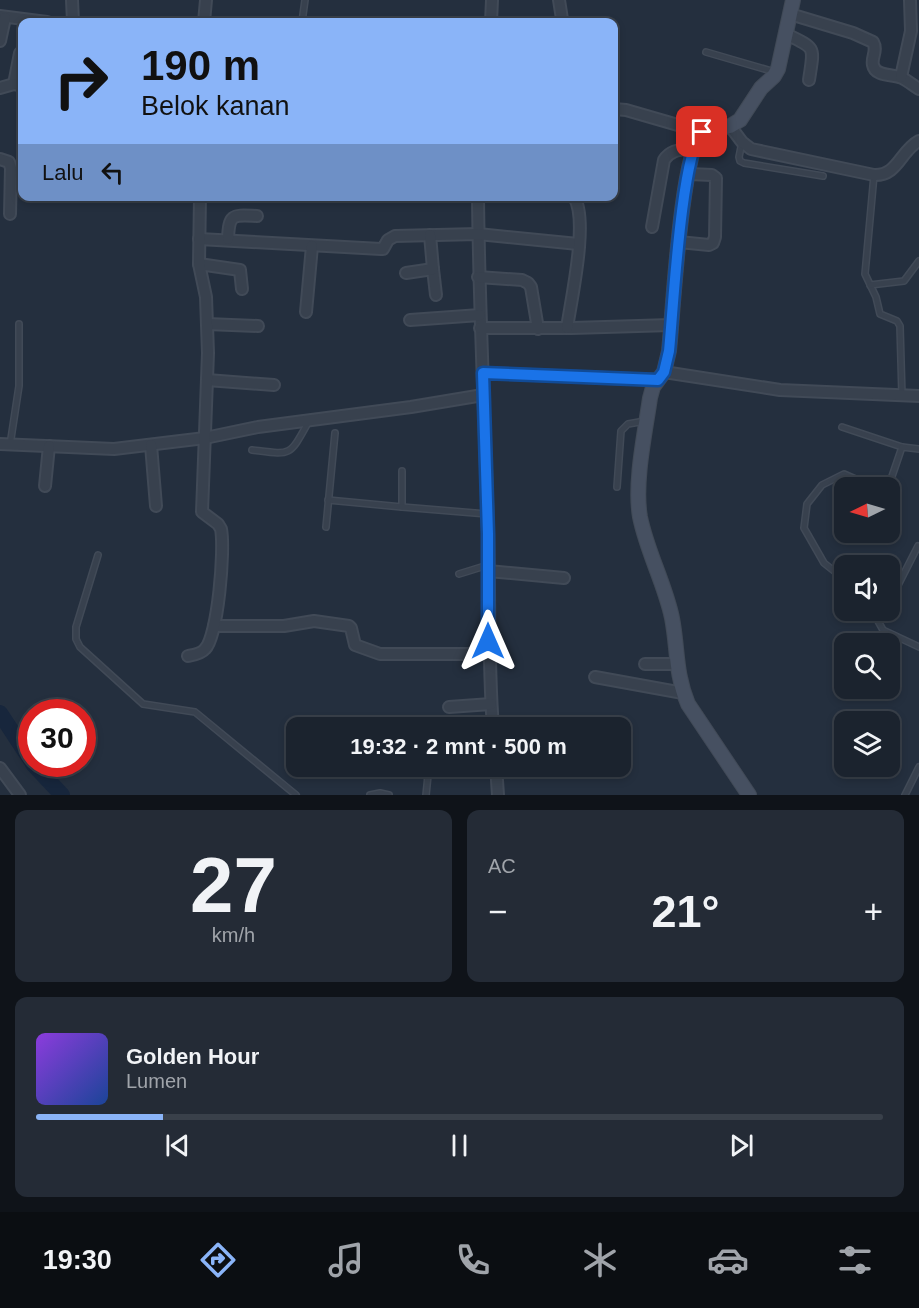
<!DOCTYPE html>
<html lang="id">
<meta charset="utf-8">
<style>
body{margin:0;font-family:Helvetica,sans-serif;background:#242b36;color:#f1f3f6;height:100vh;display:flex;flex-direction:column;font-size:22px;white-space:nowrap}
*{box-sizing:border-box;margin:0}
p{font-size:20px;color:#a0a4aa}
.icon{flex:none;width:33px;height:33px;fill:none;stroke:currentColor;stroke-width:2;stroke-linecap:round;stroke-linejoin:round}
.map{position:relative;height:795px;overflow:hidden}
.drawer{display:flex;flex-direction:column;gap:15px;padding:15px;background:#0f1319;flex:1}
.drawer>*{flex:none}
.guide{position:absolute;left:18px;top:18px;width:600px;height:183px;border-radius:12px;box-shadow:0 3px 9px #0003,0 0 0 2px #39404a;background:#8ab4f8;color:#111;overflow:hidden}
.needle{width:39px;rotate:265deg}
.controls{position:absolute;left:834px;top:477px;display:grid;gap:12px}
.controls a{display:grid;place-items:center;width:66px;height:66px;border-radius:12px;background:#1b232e;box-shadow:0 3px 9px #0003,0 0 0 2px #39404a;font-size:30px}
.speed{position:absolute;left:18px;top:699px;display:flex;gap:12px;font-size:30px;font-weight:700;text-align:center}
.speed>*{display:grid;place-content:center;width:78px;height:78px;border-radius:50%;background:#1b232e;box-shadow:0 3px 9px #0003,0 0 0 2px #39404a;line-height:1}
.speed .limit{border:9px solid #d22;background:#fff;color:#111}
.pin{position:absolute;display:grid;place-items:center;width:51px;height:51px;color:#fff;margin:-26px;border-radius:12px;box-shadow:0 3px 9px #0006}
.me{position:absolute;width:66px;margin:-33px;rotate:0deg;stroke-linejoin:round;filter:drop-shadow(0 0 4px #0008)}
.turn{display:flex;align-items:center;gap:21px;height:126px;padding:0 24px;font-size:27px}
.turn .icon{width:78px;height:78px;stroke-width:2.5}
.turn b{display:block;font-size:42px;line-height:51px}
.then{display:flex;align-items:center;height:57px;padding:0 24px;background:#0003;gap:12px;font-size:22px}
.big{font-size:45px;font-weight:700;line-height:1.1}
.drawer .widget{flex:1;display:flex;flex-direction:column;justify-content:center;gap:9px;min-width:0;padding:0 21px;border-radius:12px;background:#242b36}
.drawer .dial{align-items:center;gap:0}
.dial b{font-size:78px;line-height:1}
.song{display:flex;align-items:center;gap:18px}
.cover{width:72px;height:72px;border-radius:9px;background:linear-gradient(135deg,hsl(270 70% 55%),hsl(220 70% 35%))}
.played{height:6px;border-radius:3px;background:linear-gradient(90deg,#8ab4f8 15%,#39404a 15%)}
.keys{display:flex;justify-content:space-around;direction:ltr}
.heat{display:flex;justify-content:space-between;align-items:center;font-size:33px;direction:ltr}
.drawer .tiles{flex:1;display:grid;gap:15px;grid-template-columns:1fr 1fr}
.widget:last-child{grid-column:span 2}
.trip{position:absolute;left:286px;top:717px;width:345px;height:60px;border-radius:12px;background:#1b232e;box-shadow:0 3px 9px #0003,0 0 0 2px #39404a;font-weight:700;line-height:60px;text-align:center}
.tabs{display:flex;height:96px;justify-content:space-around;align-items:center;background:#0b0e12;color:#a0a4aa}
.tabs .icon{width:42px;height:42px}
.tabs .active{color:#8ab4f8}
.tabs b{font-size:27px;color:#f1f3f6}
.map>svg:first-child{display:block}
</style>
<div class="map">
<svg width="919" height="795" viewBox="0 0 919 795">
<rect width="100%" height="100%" fill="#242f3e"/>
<g fill="none" stroke-linecap="round" stroke-linejoin="round">
<g stroke="#17263c" stroke-width="16">
<path d="M0 713 32 762"/>
<path d="M33 764 62 795"/>
</g>
<g stroke="#414a57" stroke-width="8">
<g id="lane">
<path d="M302 22 305 0"/>
<path d="M706 52 775 72"/>
<path d="M742 142 739 157 740 161 744 163 823 176"/>
<path d="M874 175 865 274 876 297 880 314 897 321 900 326 902 396"/>
<path d="M870 285 904 281 919 261"/>
<path d="M842 427 902 447"/>
<path d="M10 445 19 386V324"/>
<path d="M252 450C292 455 289 457 309 421"/>
<path d="M617 487 621 431 628 424 645 421"/>
<path d="M888 488 902 447 919 449"/>
<path d="M328 500 402 507V471"/>
<path d="M402 507 487 514"/>
<path d="M326 527 335 433"/>
<path d="M98 555 76 627V639L80 647 143 704 195 712 296 795"/>
<path d="M459 574 488 565"/>
<path d="M844 579 824 563 804 528 807 504 822 485 844 474 876 488"/>
<path d="M890 601 918 546"/>
<path d="M884 610 878 621 883 630 919 647"/>
<path d="M394 769 428 776"/>
<path d="M370 795 380 793 389 795"/>
<path d="M426 795 429 766"/>
<path d="M905 795 919 767"/>
</g>
</g>
<g stroke="#414a57" stroke-width="14">
<g id="street">
<path d="M72 0 73 22"/>
<path d="M559 0 562 19 564 22"/>
<path d="M790 14 853 33 873 42C878 51 871 57 873 65 875 77 894 74 902 78 908 81 914 86 919 89"/>
<path d="M0 16 47 22"/>
<path d="M204 22 206 0"/>
<path d="M491 22 492 0"/>
<path d="M786 34C817 49 814 46 809 80"/>
<path d="M0 41 5 18"/>
<path d="M20 53 14 84 22 86"/>
<path d="M901 77 911 31 910 0"/>
<path d="M0 88 14 84"/>
<path d="M614 109 626 110 702 132"/>
<path d="M730 126 742 142 751 149 874 175C898 176 900 151 919 141"/>
<path d="M0 159 9 162 11 168 10 214"/>
<path d="M421 196H429"/>
<path d="M478 196C479 309 485 420 488 532 490 598 488 662 493 728"/>
<path d="M652 227 664 160C671 149 682 150 694 148"/>
<path d="M199 239 381 249H383L388 240 395 236 478 234 578 244"/>
<path d="M228 239C229 213 233 215 257 216"/>
<path d="M679 242 709 245 713 243 715 237 716 178 712 175 689 174"/>
<path d="M199 264 240 270 242 289"/>
<path d="M433 269 436 295"/>
<path d="M406 273 433 269 430 235"/>
<path d="M478 277 522 280 528 283 531 287 538 329"/>
<path d="M306 312 312 246"/>
<path d="M410 320 480 315"/>
<path d="M207 324 258 326"/>
<path d="M480 328H572L671 325"/>
<path d="M567 328C571 300 589 220 574 197"/>
<path d="M664 372 780 390 919 396"/>
<path d="M483 373 658 380"/>
<path d="M207 380 274 385"/>
<path d="M0 444 114 449 205 438 258 427 411 407 483 395"/>
<path d="M151 445 156 506"/>
<path d="M45 486 49 446"/>
<path d="M488 571 564 578"/>
<path d="M214 626H284L314 621 349 626 351 628 355 645 380 654H489"/>
<path d="M188 656C193 655 201 654 205 649 218 636 225 549 221 529L218 524 202 512 208 353 206 297 199 264 200 196"/>
<path d="M645 664H676"/>
<path d="M595 677 683 693"/>
<path d="M449 707 491 704"/>
<path d="M496 766 498 795"/>
<path d="M0 768 20 795"/>
</g>
</g>
<g stroke="#414a57" stroke-width="16">
<path id="secondary" d="M749 795 688 704C675 673 678 649 672 618 665 584 647 552 640 517 634 483 645 433 650 398L653 387 664 372 669 351C673 313 681 153 702 132L730 126 740 120 761 88 774 76 778 69 793 0"/>
</g>
<use href="#lane" stroke="#38414e" stroke-width="5"/>
<use href="#street" stroke="#38414e" stroke-width="10"/>
<use href="#secondary" stroke="#465061" stroke-width="14"/>
</g>
<g fill="none" stroke-linecap="round" stroke-linejoin="round">
<g stroke="#114b97" stroke-width="15">
<path id="route" d="M488 641V534L483 373 658 380 664 372 669 351C673 313 681 154 702 132"/>
</g>
<use href="#route" stroke="#1a73e8" stroke-width="10"/>
</g>
</svg>
<div class="controls">
<a><svg class="needle" viewBox="-14 -14 28 28"><path d="M0-13l5 13h-10z" fill="#e53935"/><path d="M0 13l5-13h-10z" fill="#a0a4aa"/></svg></a>
<a><svg class="icon" aria-label="sound" viewBox="0 0 24 24"><path d="M4 9h4l5-4v14l-5-4H4zM17 9q2 3 0 6"/></svg></a>
<a><svg class="icon" aria-label="search" viewBox="0 0 24 24"><circle cx="10" cy="10" r="6"/><path d="M15 15l6 6"/></svg></a>
<a><svg class="icon" aria-label="layers" viewBox="0 0 24 24"><path d="M12 4l9 5-9 5-9-5zM3 14l9 5 9-5"/></svg></a>
</div>
<div class="speed"><div class="limit">30</div></div>
<div class="pin" style="left:702px;top:132px;background:#d93025"><svg class="icon" aria-label="arrive" viewBox="0 0 24 24"><path d="M6 21V4h12l-3 4 3 4H6"/></svg></div>
<svg class="me" style="left:488px;top:641px" viewBox="-20 -20 40 40"><path d="M0-17L14 15 0 8-14 15z" fill="#1a73e8" stroke="#fff" stroke-width="4"/></svg>
<div class="trip">19:32 · 2 mnt · 500 m</div>
<div class="guide">
<div class="turn"><svg class="icon" aria-label="right" viewBox="0 0 24 24"><path d="M7 20v-9h11M14 6l5 5-5 5"/></svg><div><b>190 m</b>Belok kanan</div></div>
<div class="then">Lalu<svg class="icon" aria-label="left" viewBox="0 0 24 24"><path d="M17 20v-9H6M10 6l-5 5 5 5"/></svg></div>
</div>
</div>
<section class="drawer">
<div class="tiles">
<div class="widget dial"><b>27</b><p>km/h</p></div>
<div class="widget"><p>AC</p>
<div class="heat"><a>−</a><b class="big">21°</b><a>+</a></div>
</div>
<div class="widget">
<div class="song"><i class="cover"></i><div><b>Golden Hour</b><p>Lumen</p></div></div>
<div class="played"></div>
<div class="keys"><svg class="icon" aria-label="previous" viewBox="0 0 24 24"><path d="M18 5L8 12l10 7zM5 5v14"/></svg><svg class="icon" aria-label="pause" viewBox="0 0 24 24"><path d="M8 5v14M16 5v14"/></svg><svg class="icon" aria-label="next" viewBox="0 0 24 24"><path d="M6 5l10 7-10 7zM19 5v14"/></svg></div>
</div>
</div>
</section>
<nav class="tabs">
<b>19:30</b>
<svg class="icon active" aria-label="directions" viewBox="0 0 24 24"><path d="M12 3l9 9-9 9-9-9zM9 14v-3h6M13 9l2 2-2 2"/></svg>
<svg class="icon" aria-label="music" viewBox="0 0 24 24"><path d="M9 18V5l10-2v13"/><circle cx="6" cy="18" r="3"/><circle cx="16" cy="16" r="3"/></svg>
<svg class="icon" aria-label="phone" viewBox="0 0 24 24"><path d="M5 4h4l2 5-3 2q2 4 5 5l2-3 5 2v4C11 20 4 13 5 4z"/></svg>
<svg class="icon" aria-label="climate" viewBox="0 0 24 24"><path d="M12 3v18M4 7l16 10M4 17L20 7"/></svg>
<svg class="icon" aria-label="car" viewBox="0 0 24 24"><path d="M5 17H2v-5l4-1 3-4h7l3 4 3 1v5h-3M9 17h6M6 11h13"/><circle cx="7" cy="17" r="2"/><circle cx="17" cy="17" r="2"/></svg>
<svg class="icon" aria-label="filters" viewBox="0 0 24 24"><path d="M4 7h16M4 17h16"/><circle cx="9" cy="7" r="2"/><circle cx="15" cy="17" r="2"/></svg>
</nav>
